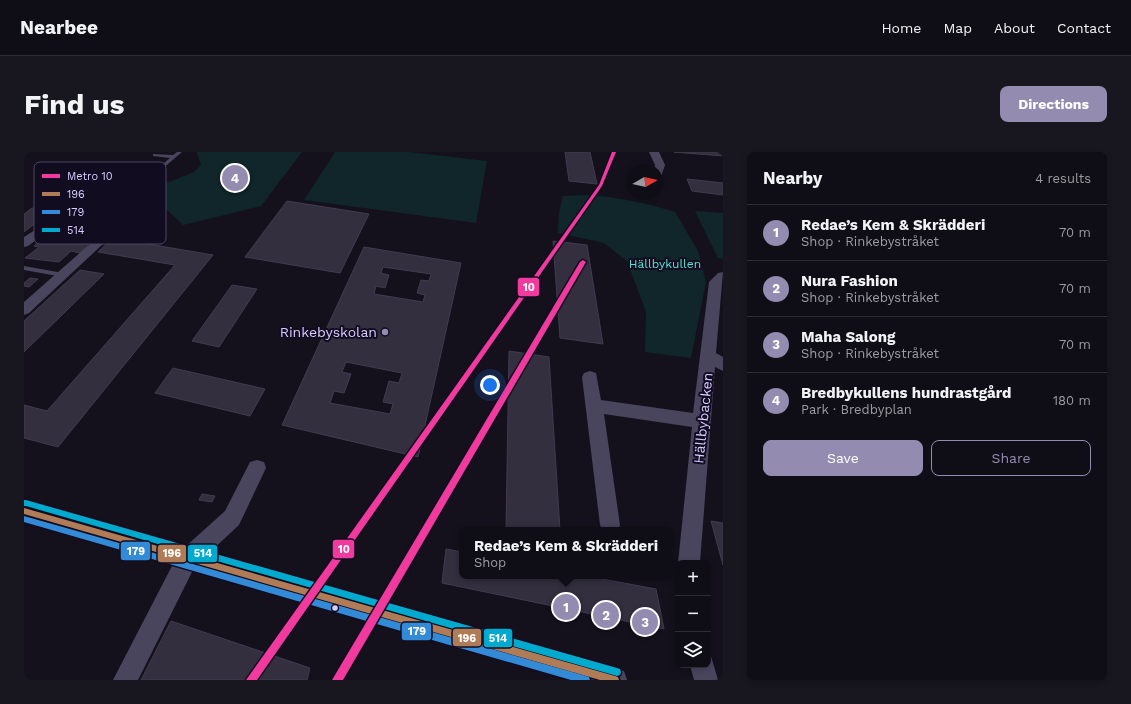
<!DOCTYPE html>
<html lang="en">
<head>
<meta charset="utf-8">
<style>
	body { margin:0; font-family:"Work Sans",sans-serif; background:#18161e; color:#f1f3f6 }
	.controls { position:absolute; right:12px; bottom:12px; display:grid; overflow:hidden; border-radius:8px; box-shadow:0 2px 6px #0003 }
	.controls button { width:36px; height:36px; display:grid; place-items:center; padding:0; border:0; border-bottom:1px solid #2f2d34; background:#0f0d15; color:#f1f3f6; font:20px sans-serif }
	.compass { position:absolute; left:603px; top:12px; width:36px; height:36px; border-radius:50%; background:#0f0d15; box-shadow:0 2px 6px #0003; rotate:81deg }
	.you { position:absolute; left:466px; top:233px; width:14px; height:14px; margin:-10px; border:3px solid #fff; border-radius:50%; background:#1a73e8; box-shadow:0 0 0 6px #1a73e833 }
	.badge { display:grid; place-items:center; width:26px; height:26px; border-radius:50%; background:#938bb0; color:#fff; font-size:13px; font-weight:700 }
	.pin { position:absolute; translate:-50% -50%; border:2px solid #fff; box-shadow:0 1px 4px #0006 }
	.popup { position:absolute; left:435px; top:375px; width:214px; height:52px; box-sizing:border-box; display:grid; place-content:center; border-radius:8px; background:#0f0d15; filter:drop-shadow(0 1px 3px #0005); font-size:13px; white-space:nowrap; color:#9b9ca0 }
	.popup b { font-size:15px; color:#f1f3f6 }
	.popup::after { content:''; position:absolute; left:50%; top:100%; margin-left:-8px; border:8px solid transparent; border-top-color:#0f0d15 }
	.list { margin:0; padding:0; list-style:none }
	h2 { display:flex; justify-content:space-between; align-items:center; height:52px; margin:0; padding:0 16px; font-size:17px }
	h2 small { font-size:13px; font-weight:400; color:#9b9ca0 }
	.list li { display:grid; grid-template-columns:26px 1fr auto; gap:12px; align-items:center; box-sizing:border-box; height:56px; padding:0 16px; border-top:1px solid #2f2d34 }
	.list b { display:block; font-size:15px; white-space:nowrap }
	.list p { margin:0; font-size:13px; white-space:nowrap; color:#9b9ca0 }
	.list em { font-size:13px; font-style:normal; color:#9b9ca0 }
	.actions { display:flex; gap:8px; padding:12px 16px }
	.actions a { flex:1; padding:9px 0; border:1px solid #938bb0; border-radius:8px; text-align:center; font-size:14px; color:#938bb0 }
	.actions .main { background:#938bb0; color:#fff }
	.icon { flex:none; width:22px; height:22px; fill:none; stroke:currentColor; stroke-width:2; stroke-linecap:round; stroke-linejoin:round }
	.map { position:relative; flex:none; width:699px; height:528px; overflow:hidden; border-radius:8px }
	header { display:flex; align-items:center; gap:24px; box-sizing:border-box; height:56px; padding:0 20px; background:#0f0d15; border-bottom:1px solid #2f2d34 }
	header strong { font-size:19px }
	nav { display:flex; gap:22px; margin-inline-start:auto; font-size:14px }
	.intro { display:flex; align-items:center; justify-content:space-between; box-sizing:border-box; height:96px; padding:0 24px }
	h1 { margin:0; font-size:28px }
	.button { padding:10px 18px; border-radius:8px; background:#938bb0; color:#fff; font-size:14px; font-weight:700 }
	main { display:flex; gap:24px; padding:0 24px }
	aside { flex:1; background:#0f0d15; border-radius:8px; box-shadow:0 2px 6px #0003 }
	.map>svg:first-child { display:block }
	.green { fill:#10262a }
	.building { fill:#332f3f; stroke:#423b51; fill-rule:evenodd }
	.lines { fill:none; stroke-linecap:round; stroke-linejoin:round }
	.lane { fill:#49455d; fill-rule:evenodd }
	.street { fill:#49455d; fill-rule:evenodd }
	.bus-1-casing { stroke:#120c21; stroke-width:3 }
	.bus-2-casing { stroke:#120c21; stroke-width:3 }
	.bus-3-casing { stroke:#120c21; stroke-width:3 }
	.bus-1 { fill:#b07c57; fill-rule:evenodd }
	.bus-2 { fill:#338bd7; fill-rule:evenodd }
	.bus-3 { fill:#00a9ce; fill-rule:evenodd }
	.metro-1-casing { stroke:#120c21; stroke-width:3 }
	.metro-1 { fill:#f13a9d; fill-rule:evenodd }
	.poi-dot { fill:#938bb0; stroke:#120c21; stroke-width:1.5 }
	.bus-dot { fill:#d8cdff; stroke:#120c21; stroke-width:1.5 }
	.labels { text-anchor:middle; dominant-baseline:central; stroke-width:4; stroke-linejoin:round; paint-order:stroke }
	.far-park-label { font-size:12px; fill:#54e4d1; stroke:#120c21 }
	.poi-label { font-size:14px; fill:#d8cdff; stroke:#120c21; text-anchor:end }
	.street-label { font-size:14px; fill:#d8cdff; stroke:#120c21 }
	.key { fill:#120c21; stroke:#4d4664; stroke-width:1 }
	.key-label { font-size:11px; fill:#d8cdff }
	.line-badge { stroke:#120c21; stroke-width:1.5 }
	.badge-label { font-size:11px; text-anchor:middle; font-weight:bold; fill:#fff }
</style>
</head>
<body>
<header>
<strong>Nearbee</strong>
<nav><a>Home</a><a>Map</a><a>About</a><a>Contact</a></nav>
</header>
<div class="intro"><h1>Find us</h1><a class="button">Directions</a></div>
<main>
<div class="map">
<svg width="699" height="528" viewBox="0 0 699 528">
	<rect width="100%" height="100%" fill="#14111c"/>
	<path class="green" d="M174,0h104l-41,54 -78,19 -19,-18 -20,4 23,-28 27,-11 7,-7 -4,-12z
		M311,0h74l78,9 -11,62 -172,-23z
		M564,43c31,2 58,8 87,17l23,39 8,31 -15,76 -46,-6 1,-40 -19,-51 -23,-18 -46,-10 1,-21 4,-16z
		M671,59l28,2v46l-5,-1z"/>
	<path class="building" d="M541,0h25l7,32 -28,-3z
		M650,0h49v4z
		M663,27l36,4v12l-31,-4z
		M263,49l82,13 -29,59 -95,-16z
		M8,56l19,3 -27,21v-18z
		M46,75l30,5 -20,21 -9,-2 -12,11 -34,-4 14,-11 -5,-1 14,-11 9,2z
		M89,86l100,17 -155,192 -34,-9v-33l23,6 128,-146 -77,-13z
		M529,89l34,4 16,99 -43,-6z
		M340,95l97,16 -43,194 -136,-32zM359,115l48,7 -2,7 -8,-1 -4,13 8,2 -2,7 -49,-8 2,-8 9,2 4,-13 -8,-2zM322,210l56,11 -3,10 -10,-2 -6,21 10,2 -3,10 -60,-11 4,-12 10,2 7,-19 -9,-2z
		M56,118l24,4 -80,78v-31z
		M6,126l8,1 -9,8 -5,-1v-3z
		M208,133l25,4 -38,58 -27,-6z
		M485,199l40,6 11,173h-54z
		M149,216l92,21 -15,27 -95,-23z
		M178,342l13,2 -3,6 -13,-2z
		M687,369l12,2v42z
		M422,397l16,3v24h124l70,13 8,40 -222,-46z
		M147,469l139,47 -3,12h-166z"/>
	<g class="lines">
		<path class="lane" d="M153,0h5l-83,71h-4v-2l75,-63 -17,-2v-2l20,1z
			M0,114l39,7 3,2 -3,2 -39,-7z"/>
		<path class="street" d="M625,0h10l6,13 -4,12 -4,1v-8h-3l1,-5z
			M33,64l56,7 4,1 2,5 -90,84 -5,2v-13l83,-73 -48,-6 -31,23 -4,1v-10z
			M699,120l-7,81 7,4v14l-8,-4 -15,196h-22l14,-136 -88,-13 16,111 -2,5h-16l-2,-5 -18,-148 2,-4 6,-2 6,2 5,27 92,13 16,-131 9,-9z
			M233,308l7,2 2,6 -27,57 -30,28 406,115 9,3 3,9h-54l-380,-110 -55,110h-25l60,-116 -149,-43v-20l161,46 40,-36 25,-49z
			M684,503l3,1 7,24h-24l-4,-15h18z"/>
		<defs>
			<path id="bus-1" d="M0,356l591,168 3,1 1,3h-19l-576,-166z"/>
			<path id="bus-2" d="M0,364l562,160 3,1 1,3h-19l-547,-158z"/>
			<path id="bus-3" d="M0,348h2l591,168 3,1 1,3 -1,3 -3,1 -591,-170h-2z"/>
		</defs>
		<use href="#bus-1" class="bus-1-casing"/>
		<use href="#bus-2" class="bus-2-casing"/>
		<use href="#bus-3" class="bus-3-casing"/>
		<use href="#bus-1" class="bus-1"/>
		<use href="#bus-2" class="bus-2"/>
		<use href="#bus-3" class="bus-3"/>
		<defs>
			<path id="metro-1" d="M588,0h4l-14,34 -345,494h-11l353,-495z
				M559,108l3,2 -243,418h-11l248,-418z"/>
		</defs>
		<use href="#metro-1" class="metro-1-casing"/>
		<use href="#metro-1" class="metro-1"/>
	</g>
	<circle class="poi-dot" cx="361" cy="180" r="4"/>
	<circle class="bus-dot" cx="311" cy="456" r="3.5"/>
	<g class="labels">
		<g class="far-park-label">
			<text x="641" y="112">Hällbykullen</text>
		</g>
		<g class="poi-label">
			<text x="353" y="180">Rinkebyskolan</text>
		</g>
		<g class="street-label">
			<text transform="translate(679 266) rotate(-84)">Hällbybacken</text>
		</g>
	</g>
	<rect x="10" y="10" width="132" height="82" rx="6" class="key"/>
	<rect x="18" y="22" width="18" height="4" fill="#f13a9d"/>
	<rect x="18" y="40" width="18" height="4" fill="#b07c57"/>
	<rect x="18" y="58" width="18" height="4" fill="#338bd7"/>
	<rect x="18" y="76" width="18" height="4" fill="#00a9ce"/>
	<g class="key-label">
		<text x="43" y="28">Metro 10</text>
		<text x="43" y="46">196</text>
		<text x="43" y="64">179</text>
		<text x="43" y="82">514</text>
	</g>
	<g class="line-badge">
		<rect x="493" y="125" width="23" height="20" rx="4" fill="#f13a9d"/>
		<rect x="308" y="387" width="23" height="20" rx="4" fill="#f13a9d"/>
		<rect x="96" y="389" width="31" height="20" rx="4" fill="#338bd7"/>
		<rect x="133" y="392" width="30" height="19" rx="4" fill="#b07c57"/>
		<rect x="163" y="392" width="31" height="19" rx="4" fill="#00a9ce"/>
		<rect x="377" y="470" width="31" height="19" rx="4" fill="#338bd7"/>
		<rect x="428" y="476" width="30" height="19" rx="4" fill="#b07c57"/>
		<rect x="459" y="476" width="30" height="20" rx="4" fill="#00a9ce"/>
	</g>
	<g class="badge-label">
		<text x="505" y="139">10</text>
		<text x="320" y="401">10</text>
		<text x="112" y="403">179</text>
		<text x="148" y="405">196</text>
		<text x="179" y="405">514</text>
		<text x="393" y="483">179</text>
		<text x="443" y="490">196</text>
		<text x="474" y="490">514</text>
	</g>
</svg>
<div class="controls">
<button>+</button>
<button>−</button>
<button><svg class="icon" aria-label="layers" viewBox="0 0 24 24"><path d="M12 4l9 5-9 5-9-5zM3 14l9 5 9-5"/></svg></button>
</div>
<svg class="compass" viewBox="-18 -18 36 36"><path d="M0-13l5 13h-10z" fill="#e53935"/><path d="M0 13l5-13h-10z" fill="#9b9ca0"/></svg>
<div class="you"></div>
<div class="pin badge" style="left:542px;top:455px">1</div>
<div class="popup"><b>Redae’s Kem &amp; Skrädderi</b>Shop</div>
<div class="pin badge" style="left:582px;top:463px">2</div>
<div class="pin badge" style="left:621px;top:470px">3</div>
<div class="pin badge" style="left:211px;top:26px">4</div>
</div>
<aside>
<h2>Nearby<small>4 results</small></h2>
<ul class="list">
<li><span class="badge">1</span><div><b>Redae’s Kem &amp; Skrädderi</b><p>Shop · Rinkebystråket</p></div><em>70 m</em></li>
<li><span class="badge">2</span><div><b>Nura Fashion</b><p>Shop · Rinkebystråket</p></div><em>70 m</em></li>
<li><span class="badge">3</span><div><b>Maha Salong</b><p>Shop · Rinkebystråket</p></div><em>70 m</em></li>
<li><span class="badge">4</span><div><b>Bredbykullens hundrastgård</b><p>Park · Bredbyplan</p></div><em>180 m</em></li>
</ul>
<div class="actions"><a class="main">Save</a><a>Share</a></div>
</aside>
</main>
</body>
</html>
